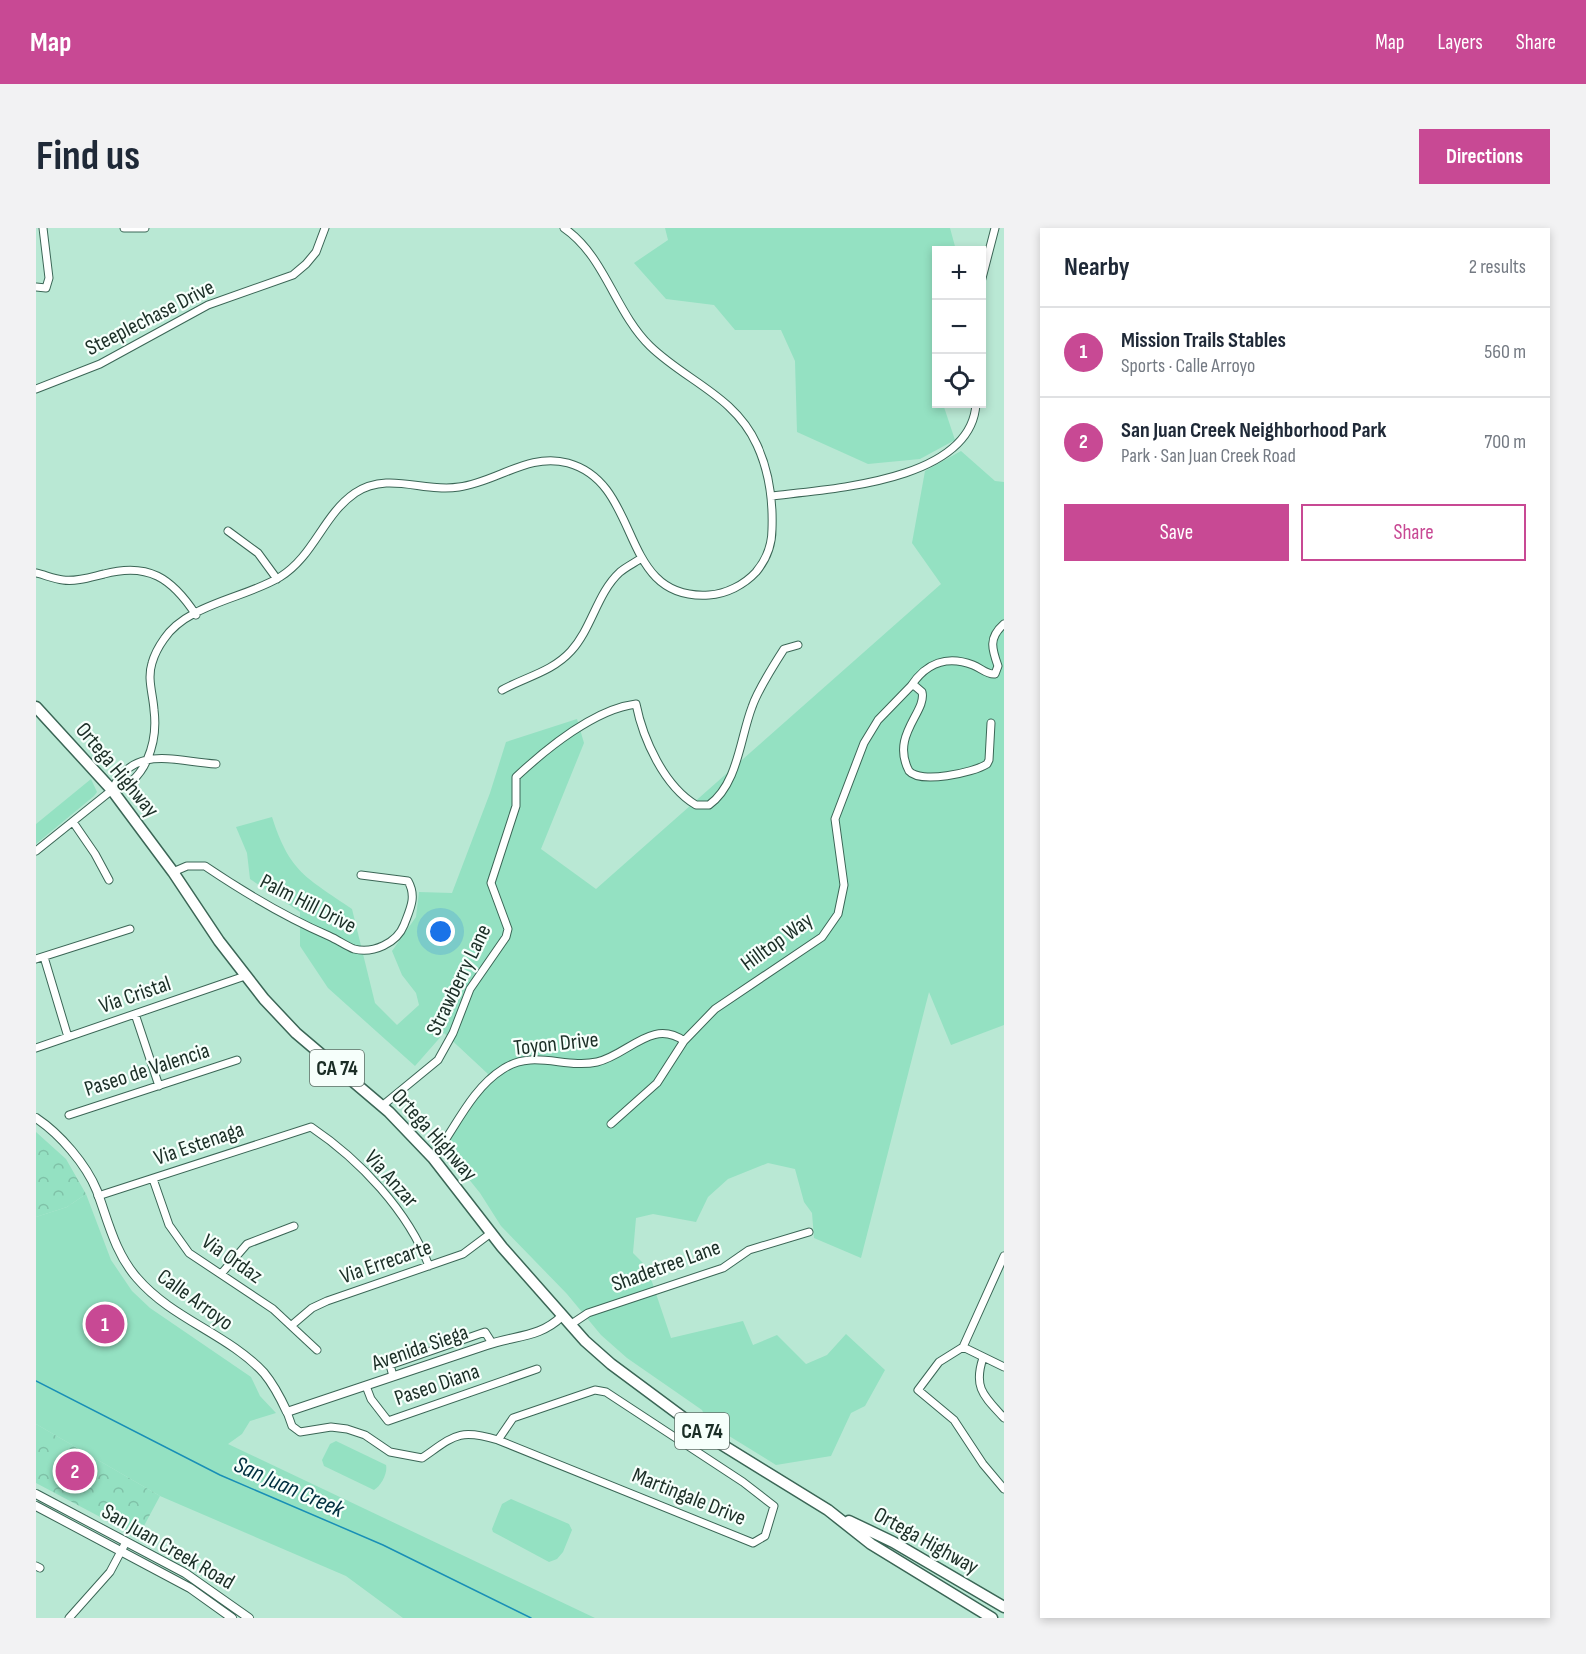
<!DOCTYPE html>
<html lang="en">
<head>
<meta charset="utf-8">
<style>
	body { margin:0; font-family:"Sofia Sans Condensed",sans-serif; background:#f2f2f3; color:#1f2937 }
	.controls { position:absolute; right:18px; top:18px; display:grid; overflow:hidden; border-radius:0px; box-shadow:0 3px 9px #0003 }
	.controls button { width:54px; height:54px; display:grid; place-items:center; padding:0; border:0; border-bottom:2px solid #e0e1e3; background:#fff; color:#1f2937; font:30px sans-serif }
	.you { position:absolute; left:405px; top:704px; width:21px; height:21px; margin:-15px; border:4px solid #fff; border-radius:50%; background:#1a73e8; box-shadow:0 0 0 9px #1a73e833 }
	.badge { display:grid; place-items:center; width:39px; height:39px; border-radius:50%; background:#c84994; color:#fff; font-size:20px; font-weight:700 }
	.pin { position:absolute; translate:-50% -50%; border:3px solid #fff; box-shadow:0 2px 6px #0006 }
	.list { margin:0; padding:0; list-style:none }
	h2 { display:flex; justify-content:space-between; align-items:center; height:78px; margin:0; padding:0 24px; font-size:26px }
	h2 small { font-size:20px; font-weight:400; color:#747a83 }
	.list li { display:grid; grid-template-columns:39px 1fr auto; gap:18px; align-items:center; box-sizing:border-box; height:90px; padding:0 24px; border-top:2px solid #e0e1e3 }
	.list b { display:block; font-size:22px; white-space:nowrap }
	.list p { margin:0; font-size:20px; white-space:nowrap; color:#747a83 }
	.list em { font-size:20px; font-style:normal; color:#747a83 }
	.actions { display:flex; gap:12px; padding:18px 24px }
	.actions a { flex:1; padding:14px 0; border:2px solid #c84994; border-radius:0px; text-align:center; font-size:21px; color:#c84994 }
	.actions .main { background:#c84994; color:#fff }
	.icon { flex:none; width:33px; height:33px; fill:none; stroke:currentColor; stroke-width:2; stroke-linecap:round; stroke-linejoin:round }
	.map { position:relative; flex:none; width:968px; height:1390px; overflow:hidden; border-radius:0px }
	header { display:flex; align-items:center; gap:36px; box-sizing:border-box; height:84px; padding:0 30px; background:#c84994; color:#fff }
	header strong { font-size:28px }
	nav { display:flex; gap:33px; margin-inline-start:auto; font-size:21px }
	.intro { display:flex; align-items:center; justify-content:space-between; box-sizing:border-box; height:144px; padding:0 36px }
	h1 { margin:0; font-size:42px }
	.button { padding:15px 27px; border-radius:0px; background:#c84994; color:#fff; font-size:21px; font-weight:700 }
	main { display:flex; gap:36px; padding:0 36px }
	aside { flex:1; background:#fff; border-radius:0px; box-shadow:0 3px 9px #0003 }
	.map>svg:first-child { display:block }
	.green { fill:#94e1c2 }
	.forest { fill:url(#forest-crowns) }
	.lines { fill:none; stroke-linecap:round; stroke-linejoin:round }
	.stream { stroke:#198fb6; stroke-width:1.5 }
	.minor-casing { stroke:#3b6656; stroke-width:9 }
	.tertiary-casing { stroke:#3b6656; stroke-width:10 }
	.primary-casing { stroke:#3b6656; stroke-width:13 }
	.minor { stroke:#fff; stroke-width:7 }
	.tertiary { stroke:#fff; stroke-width:8 }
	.primary { stroke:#fff; stroke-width:10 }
	.labels { text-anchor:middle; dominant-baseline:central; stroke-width:4.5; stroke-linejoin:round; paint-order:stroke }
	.shield { fill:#f6fffb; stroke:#5d6d66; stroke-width:1.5 }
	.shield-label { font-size:21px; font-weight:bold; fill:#1b2e26 }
	.street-label { font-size:22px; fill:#1b2e26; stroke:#f6fffb }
	.water-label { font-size:24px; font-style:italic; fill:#002f40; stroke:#f6fffb }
</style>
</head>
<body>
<header>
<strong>Map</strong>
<nav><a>Map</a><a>Layers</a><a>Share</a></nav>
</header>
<div class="intro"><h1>Find us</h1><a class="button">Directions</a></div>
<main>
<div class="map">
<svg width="968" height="1390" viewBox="0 0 968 1390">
	<defs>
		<pattern id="forest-crowns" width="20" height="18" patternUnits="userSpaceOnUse" patternTransform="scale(1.5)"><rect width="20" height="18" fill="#94e1c2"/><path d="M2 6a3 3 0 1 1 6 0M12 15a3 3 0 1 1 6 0" fill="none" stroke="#7fc1a7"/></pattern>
	</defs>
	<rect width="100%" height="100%" fill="#b9e8d4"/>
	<path class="green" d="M629,0h285l6,22h-20v154h7l12,36 -35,19 -52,5 -71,-32 -2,-71 -14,-31h-46l-21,-25 -48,-6 -32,-36 34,-23z
		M925,223l34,30 9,1v543l-53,20 -22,-53 -68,266 -47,-20 -2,-25 -8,-11 -9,-33 -27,-6 -40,16 -20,18 -12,25 -43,-8 -17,4 -3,35 14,14 24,71 72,-17 10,24 24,-10 29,29 21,-9 19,-21 39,36 -20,36 -14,7 -20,43 -55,9 -68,-42 -6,-13 -75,-52 -26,-23 -34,-41 -66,-68 -21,-33 -37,-46 45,-73 -44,-41 -29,33 -87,-78 -28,-42v-34l-50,-33 -3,-26 -11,-26 36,-10c18,56 34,60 80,92l23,94 22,22 22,-20 -3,-12 -14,-18 -10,-24 24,-34 3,-25 33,1 38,-100 16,-51 71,-23 7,24 -43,106 55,40 345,-305 -29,-41 13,-72z
		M55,551l6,13 -3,4 -58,48v-20z
		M50,966l25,66 21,31 18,17 101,69 9,19 16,17 -26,8 -8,13 -14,10 367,174h-192l-57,-42 -186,-80 -124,-72v-207l31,-10z
		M300,1213l50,24c2,8 -5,21 -12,25l-50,-24 -2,-6 8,-16z
		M475,1271l58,25 3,6 -9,22 -6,7 -8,3 -56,-30 -1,-3 10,-25z"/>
	<path class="forest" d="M0,904l30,27 20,35 -19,13 -31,10z
		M0,1196l124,72 -22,41 -102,-54z"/>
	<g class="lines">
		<path class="stream" d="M0,1153l184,94 163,70 148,73"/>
		<defs>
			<path id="minor" d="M88,0h21
				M945,54l14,-54
				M0,59l10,1 3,-10 -6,-50
				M0,161l64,-25 108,-59 85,-30 13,-11 10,-12 9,-24
				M735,268c58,-7 200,-14 205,-92
				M192,303l30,22 19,26
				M0,345c9,2 18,6 27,7 13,2 28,-3 41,-6 44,-12 68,4 92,41
				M875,458c15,-23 36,-31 62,-21 8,3 14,10 22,9l3,-8c-6,-17 -10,-28 6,-42
				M466,462c23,-13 50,-18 69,-39 21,-23 26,-58 49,-79 6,-5 14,-9 20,-13
				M76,562c34,-6 46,-49 42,-80 -1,-16 -7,-31 -2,-47 2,-7 7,-17 12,-24 23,-35 82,-41 116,-62 34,-21 43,-62 75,-84 34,-22 68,0 104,-6 38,-5 70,-35 109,-24 76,21 49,138 141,132 17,-1 35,-10 47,-23 10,-12 16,-27 16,-43 1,-28 -3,-58 -15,-84 -22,-49 -71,-64 -107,-99 -35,-34 -45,-90 -86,-118
				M37,594l22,32 14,26
				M0,623l76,-61c22,-47 64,-28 104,-26
				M137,644l14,-6h18c40,27 80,51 124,70 9,4 17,10 25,13 19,5 43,-6 50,-24 6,-16 13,-28 4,-44l-47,-6
				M8,729l24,80
				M0,731l94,-30
				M99,786l24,72
				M0,820l209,-72
				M346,878l56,-46 15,-27 17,-44 36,-52 2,-8 -17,-46 25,-77v-29c30,-28 79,-68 120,-73 7,35 28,82 60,101h13c29,-21 31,-67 43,-98 5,-15 23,-44 32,-58l14,-4
				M33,887l168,-55
				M575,896l46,-41 27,-42 31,-32 107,-72 16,-23 6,-29 -9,-66 29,-76 14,-23 33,-34h4l7,6c5,20 -32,43 -13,79 11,13 64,2 78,-7l2,-4 2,-37
				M397,930c22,-29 38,-69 70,-89 30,-20 62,0 94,-7 31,-7 55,-44 87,-21
				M117,951l16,46 20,28 84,56 44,41
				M62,968l213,-69c49,33 97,84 118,139
				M185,1046l26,-30 47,-18
				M256,1097l20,-17 15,-7 136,-47 28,-21
				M534,1097l18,-12 135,-45 26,-18 60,-18
				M927,1119l-24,15 -21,28 36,30 29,44 21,25
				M927,1119l41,-91
				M927,1119l41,20
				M947,1130c-10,30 1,38 21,60
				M357,1148l-3,-11 95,-33 7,11
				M330,1158l5,13 17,22 149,-52
				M251,1184l5,14 8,6 31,-5 16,2 18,6 25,17 32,6c32,-22 36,-30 76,-18l15,-22 82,-28 11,2 137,90 31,24 -9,30 -12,7 -255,-103
				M0,1338l4,2
				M33,1390l41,-46 16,-30"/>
			<path id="tertiary" d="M0,890c24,16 50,46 61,73 11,30 18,62 40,87 35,41 91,56 127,95 10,12 17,26 23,39 67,-22 133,-45 200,-67 28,-10 53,-7 75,-29
				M0,1266l149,79 64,45
				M0,1278l154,82 42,30"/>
			<path id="primary" d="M0,479l76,83 61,82 46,69 45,58 32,34 93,79 44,46 69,89 83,94 26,23 97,72 120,74 43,34 121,74
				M813,1293l44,21 111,65"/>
		</defs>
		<use href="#minor" class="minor-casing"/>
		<use href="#tertiary" class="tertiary-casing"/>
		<use href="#primary" class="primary-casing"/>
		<use href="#minor" class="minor"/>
		<use href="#tertiary" class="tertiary"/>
		<use href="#primary" class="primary"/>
	</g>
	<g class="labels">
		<g class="shield">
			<rect x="274" y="822" width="54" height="36" rx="4.5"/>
			<rect x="639" y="1185" width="54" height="36" rx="4.5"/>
		</g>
		<g class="shield-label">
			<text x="301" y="840">CA 74</text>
			<text x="666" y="1203">CA 74</text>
		</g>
		<g class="street-label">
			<text transform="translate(114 90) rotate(-27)">Steeplechase Drive</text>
			<text transform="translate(81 542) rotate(50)">Ortega Highway</text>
			<text transform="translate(272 676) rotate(27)">Palm Hill Drive</text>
			<text transform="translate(741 714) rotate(-36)">Hilltop Way</text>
			<text transform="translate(423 752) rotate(-64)">Strawberry Lane</text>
			<text transform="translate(99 767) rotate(-19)">Via Cristal</text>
			<text transform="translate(520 816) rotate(-6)">Toyon Drive</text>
			<text transform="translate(111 842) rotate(-18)">Paseo de Valencia</text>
			<text transform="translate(398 907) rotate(48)">Ortega Highway</text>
			<text transform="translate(163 916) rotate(-19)">Via Estenaga</text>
			<text transform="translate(355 951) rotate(48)">Via Anzar</text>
			<text transform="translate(196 1031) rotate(35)">Via Ordaz</text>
			<text transform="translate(350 1034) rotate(-19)">Via Errecarte</text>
			<text transform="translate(630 1038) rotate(-20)">Shadetree Lane</text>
			<text transform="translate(159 1072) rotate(36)">Calle Arroyo</text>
			<text transform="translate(384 1120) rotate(-19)">Avenida Siega</text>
			<text transform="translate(401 1157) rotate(-19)">Paseo Diana</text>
			<text transform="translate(653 1269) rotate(22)">Martingale Drive</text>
			<text transform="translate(890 1313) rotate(29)">Ortega Highway</text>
			<text transform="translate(132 1319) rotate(30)">San Juan Creek Road</text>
		</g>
		<g class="water-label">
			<text transform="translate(253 1259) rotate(24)">San Juan Creek</text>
		</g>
	</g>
</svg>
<div class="controls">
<button>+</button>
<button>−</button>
<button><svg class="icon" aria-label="locate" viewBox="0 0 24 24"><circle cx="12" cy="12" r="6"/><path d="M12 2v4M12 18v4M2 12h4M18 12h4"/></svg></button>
</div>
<div class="you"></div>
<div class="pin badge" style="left:69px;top:1096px">1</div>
<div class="pin badge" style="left:39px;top:1243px">2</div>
</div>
<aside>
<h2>Nearby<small>2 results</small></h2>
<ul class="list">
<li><span class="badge">1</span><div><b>Mission Trails Stables</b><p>Sports · Calle Arroyo</p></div><em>560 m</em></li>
<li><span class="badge">2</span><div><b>San Juan Creek Neighborhood Park</b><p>Park · San Juan Creek Road</p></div><em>700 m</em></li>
</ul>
<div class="actions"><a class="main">Save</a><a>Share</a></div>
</aside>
</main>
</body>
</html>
